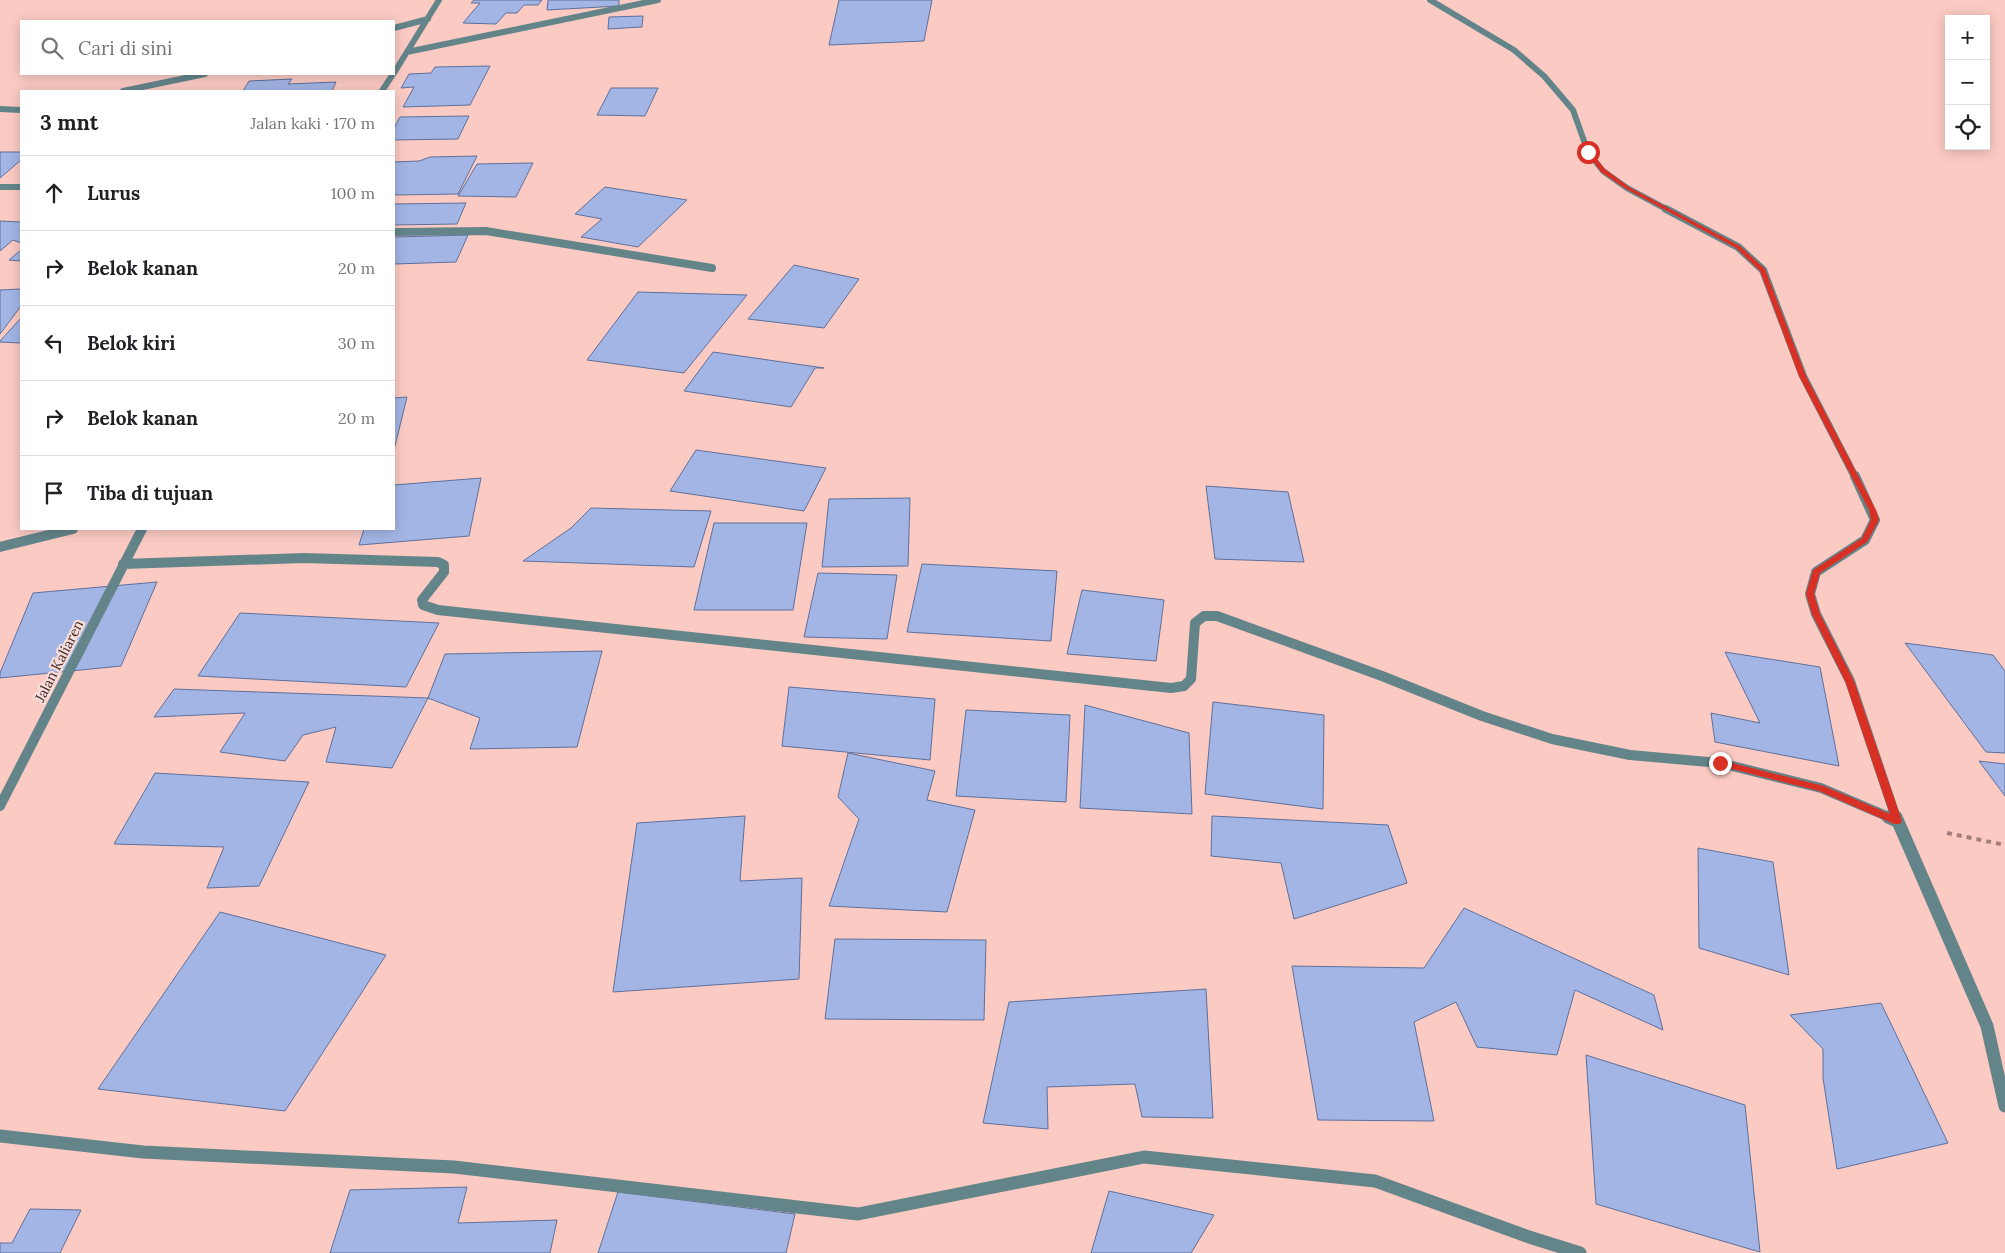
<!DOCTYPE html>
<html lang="id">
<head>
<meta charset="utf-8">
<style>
	body { margin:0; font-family:Lora,serif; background:#f2f2f2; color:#202124 }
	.controls { position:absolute; right:15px; top:15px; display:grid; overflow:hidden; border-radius:0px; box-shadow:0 2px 12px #0003 }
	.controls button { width:45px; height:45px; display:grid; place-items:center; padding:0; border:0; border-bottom:1px solid #e0e0e0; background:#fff; color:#202124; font:25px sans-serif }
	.stop { position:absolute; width:15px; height:15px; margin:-11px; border:4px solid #d93025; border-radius:50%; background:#fff }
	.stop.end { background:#d93025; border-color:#fff; box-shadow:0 1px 5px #0008 }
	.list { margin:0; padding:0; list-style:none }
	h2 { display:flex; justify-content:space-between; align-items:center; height:65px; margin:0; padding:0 20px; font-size:21px }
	h2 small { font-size:16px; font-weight:400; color:#757577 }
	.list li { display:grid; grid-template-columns:32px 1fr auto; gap:15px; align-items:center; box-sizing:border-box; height:75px; padding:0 20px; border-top:1px solid #e0e0e0 }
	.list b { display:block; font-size:19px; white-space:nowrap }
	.list em { font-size:16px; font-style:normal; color:#757577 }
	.icon { flex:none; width:28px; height:28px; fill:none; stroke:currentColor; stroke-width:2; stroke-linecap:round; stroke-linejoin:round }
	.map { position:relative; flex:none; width:2005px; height:1253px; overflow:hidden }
	.search { position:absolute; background:#fff; box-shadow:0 2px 12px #0003; left:20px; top:20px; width:375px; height:55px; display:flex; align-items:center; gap:12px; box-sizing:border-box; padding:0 18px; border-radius:0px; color:#757577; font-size:19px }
	.panel { position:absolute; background:#fff; box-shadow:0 2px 12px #0003; left:20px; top:90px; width:375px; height:440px; border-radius:0px }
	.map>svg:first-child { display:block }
	.building { fill:#a2b5e4; stroke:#5f709b }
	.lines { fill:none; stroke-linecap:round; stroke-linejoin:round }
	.path { stroke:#a47f7a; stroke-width:4; stroke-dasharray:5 5; stroke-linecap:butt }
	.street-far3 { stroke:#63858a; stroke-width:6 }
	.street-far2 { stroke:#63858a; stroke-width:8 }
	.street-far1 { stroke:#63858a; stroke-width:10 }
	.street { stroke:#63858a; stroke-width:13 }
	.route { fill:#d93025 }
	.labels { text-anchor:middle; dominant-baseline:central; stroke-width:4.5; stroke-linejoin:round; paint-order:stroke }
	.street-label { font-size:14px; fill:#422b28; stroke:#f7deda }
</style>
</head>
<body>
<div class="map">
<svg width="2005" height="1253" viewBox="0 0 2005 1253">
	<rect width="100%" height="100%" fill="#fbcac3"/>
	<path class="building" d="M474,0h68l-4,5h-14l-7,8h-11l-10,11 -33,-1 17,-20h-9z
		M548,0h71v6l-72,4z
		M839,0h93l-8,41 -95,4z
		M643,16l-1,11 -34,2 1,-12z
		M490,66l-20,39 -67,2 11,-20 -13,1 8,-14 22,-1 4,-6z
		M292,79l-4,5 48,-2 -4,9h-89l6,-10z
		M611,88h47l-13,28 -48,-1z
		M469,116l-11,23 -64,1v-12l6,-11z
		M0,152h21v8l-21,18z
		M477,156l-19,38 -64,1v-33l25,-1 11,-4z
		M533,163l-17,34 -58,-1 19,-32z
		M605,187l82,13 -49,47 -57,-10 21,-18 -27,-5z
		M466,203l-9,21 -63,1v-21z
		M0,221l21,1v21l-8,-3 -13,11z
		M468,235l-12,27 -62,2v-27z
		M21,250v11l-12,-1z
		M794,265l65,14 -35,49 -76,-9z
		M21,289v17l-21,28v-44z
		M638,292l109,3 -63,78 -97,-13z
		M21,318v25l-21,-1v-1z
		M713,352l111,16h-9l-24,39 -107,-16z
		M407,397l-13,53v-52z
		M696,450l130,18 -22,43 -134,-20z
		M481,478l-12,58 -110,9 5,-16h30v-44z
		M1206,486l82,6 16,70 -89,-3z
		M910,498l-2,68 -86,1 7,-68z
		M591,508l120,3 -17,56 -171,-6 48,-33z
		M714,523h93l-14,87h-99z
		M922,564l135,7 -6,70 -144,-9z
		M818,573l79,2 -10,64 -83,-2z
		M157,582l-36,84 -121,12v-5l33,-80z
		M1082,590l82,10 -8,61 -89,-7z
		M240,613l199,10 -33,64 -208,-11z
		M1905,643l88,12 12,16v82l-19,-1z
		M602,651l-25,96 -107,2 10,-31 -52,-20 17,-44z
		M1725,652l95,15 19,99 -124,-24 -4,-29 49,10z
		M789,687l146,12 -5,61 -148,-14z
		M174,689l254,9 -36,70 -66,-6 10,-35 -33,8 -18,26 -65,-9 25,-39 -91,4z
		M1213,702l111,13 -1,94 -118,-15z
		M1085,705l104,28 3,81 -112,-6z
		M966,710l104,5 -4,87 -110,-6z
		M848,753l87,18 -8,29 48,10 -28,102 -118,-6 30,-87 -21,-22z
		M1979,761l26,3v32z
		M155,773l154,9 -50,104 -52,2 17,-41 -110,-3z
		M745,816l-5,65 62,-3 -3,101 -186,13 24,-169z
		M1212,816l176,9 19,58 -113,36 -13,-56 -70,-7z
		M1698,848l75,14 16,113 -90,-27z
		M1464,908l190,87 9,35 -88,-40 -18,65 -80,-8 -21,-45 -42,20 20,99 -116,-1 -26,-154 132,2z
		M220,912l166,43 -101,156 -187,-22z
		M835,939l151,1 -2,80 -159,-1z
		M1206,989l7,129 -71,-1 -7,-33 -88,3 1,42 -65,-6 26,-121z
		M1881,1003l67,140 -111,26 -14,-91v-29l-33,-34z
		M1586,1055l159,50 15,147 -164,-48z
		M467,1187l-9,36 99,-3 -7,33h-220l20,-63z
		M1109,1191l105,24 -23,38h-100z
		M618,1192l177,22 -9,39h-188z
		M30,1209l51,1 -21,43h-60v-10h12z"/>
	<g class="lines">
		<path class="path" d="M1947,833l58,12"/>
		<path class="street-far3" d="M1430,0l84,50 30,26 29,34 15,42 15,19 24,17 41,22
			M394,28l34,-9
			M407,52l251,-52
			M394,73l45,-73
			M123,91l82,-17
			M382,91l11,-17
			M0,109l21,1
			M0,187h21"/>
		<path class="street-far2" d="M1666,209l72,38 25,23 40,106 52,101
			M394,232l92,-1 226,37"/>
		<path class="street-far1" d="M1855,476l20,44 -10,20 -49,32 -6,22 6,20 34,67 46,137
			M0,547l73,-18
			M123,564l181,-6 134,4 6,3v7l-22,28 1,5 15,5 733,78 13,-2 7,-7 4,-56 9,-7h13l165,60 100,40 70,23 78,16 90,8 101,25 70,30
			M0,806l142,-277"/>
		<path class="street" d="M1888,817l9,4
			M1896,817l91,209 18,80
			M0,1136l143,16 311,15 404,47 286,-57 231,24 154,56 51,16"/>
	</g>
	<path class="route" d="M1586,151h4l15,18 24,18 111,59 25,23 41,107 70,134 3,10 -12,22 -47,31 -6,21 6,20 34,67 48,140 -2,3h-6l-75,-33 -99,-25 -4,-3 4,-3 104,26 66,28 -45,-133 -33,-67 -6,-20 7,-24 49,-32 9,-18 -2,-10 -70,-134 -39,-105 -24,-23 -110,-59 -25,-17z"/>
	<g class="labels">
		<g class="street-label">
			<text transform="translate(59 661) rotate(-63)">Jalan Kaliaren</text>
		</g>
	</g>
</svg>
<div class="controls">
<button>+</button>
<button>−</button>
<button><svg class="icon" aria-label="locate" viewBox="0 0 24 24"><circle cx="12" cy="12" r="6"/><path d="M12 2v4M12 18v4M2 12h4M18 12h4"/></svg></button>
</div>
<div class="stop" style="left:1588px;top:152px"></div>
<div class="stop end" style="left:1720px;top:763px"></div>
<div class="search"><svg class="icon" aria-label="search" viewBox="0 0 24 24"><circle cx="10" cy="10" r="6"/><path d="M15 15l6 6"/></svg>Cari di sini</div>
<section class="panel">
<h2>3 mnt<small>Jalan kaki · 170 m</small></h2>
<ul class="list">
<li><svg class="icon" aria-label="ahead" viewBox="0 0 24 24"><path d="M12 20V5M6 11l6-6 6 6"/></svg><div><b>Lurus</b></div><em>100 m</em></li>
<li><svg class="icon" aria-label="right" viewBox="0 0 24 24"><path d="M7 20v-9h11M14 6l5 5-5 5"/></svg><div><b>Belok kanan</b></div><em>20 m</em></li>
<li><svg class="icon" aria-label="left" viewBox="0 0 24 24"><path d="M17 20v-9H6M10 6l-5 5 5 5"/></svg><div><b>Belok kiri</b></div><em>30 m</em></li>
<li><svg class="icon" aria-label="right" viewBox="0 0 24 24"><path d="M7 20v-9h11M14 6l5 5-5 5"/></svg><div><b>Belok kanan</b></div><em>20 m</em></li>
<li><svg class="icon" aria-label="arrive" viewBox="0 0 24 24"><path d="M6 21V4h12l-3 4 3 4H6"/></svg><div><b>Tiba di tujuan</b></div></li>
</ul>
</section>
</div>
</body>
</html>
